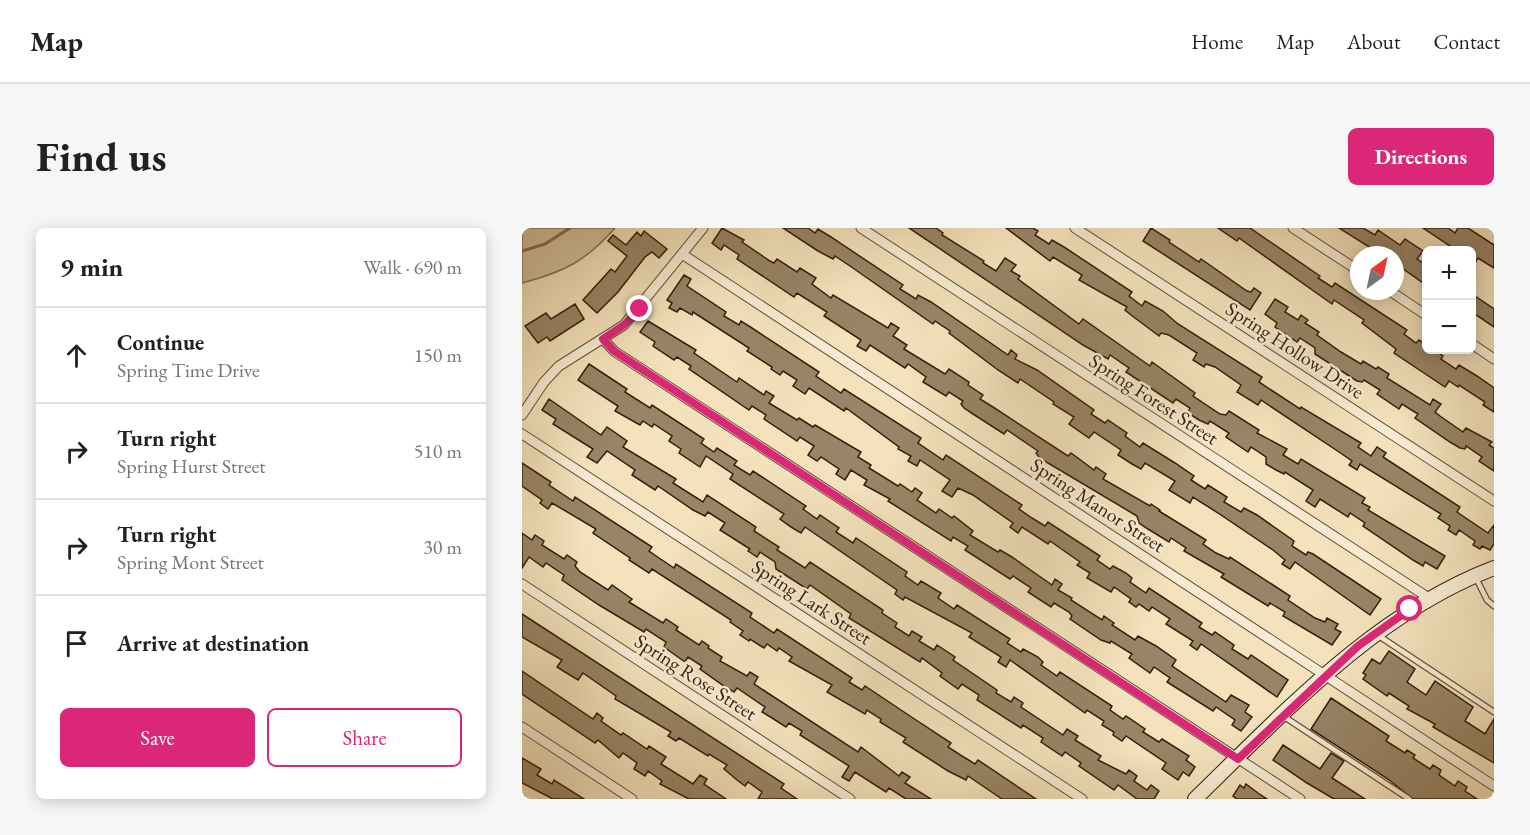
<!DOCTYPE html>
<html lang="en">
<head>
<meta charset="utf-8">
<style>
	body { margin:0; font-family:"EB Garamond",serif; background:#f6f6f6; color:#202124 }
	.controls { position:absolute; right:18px; top:18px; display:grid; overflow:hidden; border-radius:9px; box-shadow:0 3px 15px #0003 }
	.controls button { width:54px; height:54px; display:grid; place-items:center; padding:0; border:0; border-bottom:2px solid #e0e0e0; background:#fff; color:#202124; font:30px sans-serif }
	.compass { position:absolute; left:828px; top:18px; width:54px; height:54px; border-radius:50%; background:#fff; box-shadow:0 3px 15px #0003; rotate:33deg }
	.stop { position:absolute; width:18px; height:18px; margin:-14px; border:4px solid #db2777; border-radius:50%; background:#fff }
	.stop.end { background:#db2777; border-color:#fff; box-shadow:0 2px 6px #0008 }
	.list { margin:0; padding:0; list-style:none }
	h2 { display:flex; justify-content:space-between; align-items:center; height:78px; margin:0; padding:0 24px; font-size:26px }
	h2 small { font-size:20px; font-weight:400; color:#757577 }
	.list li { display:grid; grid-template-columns:39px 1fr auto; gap:18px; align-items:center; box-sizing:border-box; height:96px; padding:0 24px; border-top:2px solid #e0e0e0 }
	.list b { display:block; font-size:22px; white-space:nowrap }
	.list p { margin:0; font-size:20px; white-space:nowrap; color:#757577 }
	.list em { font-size:20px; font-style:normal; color:#757577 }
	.actions { display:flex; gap:12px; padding:18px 24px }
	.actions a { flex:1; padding:14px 0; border:2px solid #db2777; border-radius:9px; text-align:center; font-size:21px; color:#db2777 }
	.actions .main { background:#db2777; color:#fff }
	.icon { flex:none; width:33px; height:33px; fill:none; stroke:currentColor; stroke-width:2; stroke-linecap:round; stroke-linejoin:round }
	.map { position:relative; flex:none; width:972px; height:571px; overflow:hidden; border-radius:9px }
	header { display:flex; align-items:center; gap:36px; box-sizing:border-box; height:84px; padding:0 30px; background:#fff; border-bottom:2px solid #e0e0e0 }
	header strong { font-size:28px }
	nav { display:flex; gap:33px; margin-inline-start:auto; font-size:21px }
	.intro { display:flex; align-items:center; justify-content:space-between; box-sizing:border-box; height:144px; padding:0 36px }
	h1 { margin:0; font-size:42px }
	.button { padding:15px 27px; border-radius:9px; background:#db2777; color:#fff; font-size:21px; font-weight:700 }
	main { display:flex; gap:36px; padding:0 36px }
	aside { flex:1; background:#fff; border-radius:9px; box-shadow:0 3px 15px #0003 }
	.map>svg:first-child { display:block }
	.green { fill:#d3c19e; stroke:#847054; stroke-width:1.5 }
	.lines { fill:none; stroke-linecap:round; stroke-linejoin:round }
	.stream { stroke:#806b50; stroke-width:3 }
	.building { fill:#988466; stroke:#351e09; stroke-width:1.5 }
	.lane-casing { stroke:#644f36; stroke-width:7 }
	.street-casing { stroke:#644f36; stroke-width:11 }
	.secondary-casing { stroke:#351e09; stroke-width:16 }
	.lane { stroke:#f7ecd3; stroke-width:4.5 }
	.street { stroke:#f7ecd3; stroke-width:9 }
	.secondary { stroke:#f7ecd3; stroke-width:14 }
	.route { stroke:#db2777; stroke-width:8 }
	.labels { text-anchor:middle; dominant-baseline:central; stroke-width:5; stroke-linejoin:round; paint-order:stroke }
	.street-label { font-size:20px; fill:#351e09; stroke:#f7ecd3 }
</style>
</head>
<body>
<header>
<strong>Map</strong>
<nav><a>Home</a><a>Map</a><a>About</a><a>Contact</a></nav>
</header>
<div class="intro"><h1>Find us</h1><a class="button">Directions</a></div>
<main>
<aside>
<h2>9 min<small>Walk · 690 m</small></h2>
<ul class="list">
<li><svg class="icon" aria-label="ahead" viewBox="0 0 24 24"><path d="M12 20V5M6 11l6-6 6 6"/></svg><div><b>Continue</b><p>Spring Time Drive</p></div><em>150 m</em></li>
<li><svg class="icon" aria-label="right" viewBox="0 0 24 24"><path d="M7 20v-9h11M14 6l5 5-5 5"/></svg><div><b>Turn right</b><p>Spring Hurst Street</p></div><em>510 m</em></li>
<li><svg class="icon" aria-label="right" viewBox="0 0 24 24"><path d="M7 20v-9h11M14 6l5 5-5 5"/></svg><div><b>Turn right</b><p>Spring Mont Street</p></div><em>30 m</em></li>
<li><svg class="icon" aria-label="arrive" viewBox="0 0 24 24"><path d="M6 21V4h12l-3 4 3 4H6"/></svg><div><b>Arrive at destination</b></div></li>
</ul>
<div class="actions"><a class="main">Save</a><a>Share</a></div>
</aside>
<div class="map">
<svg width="972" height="571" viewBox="0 0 972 571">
	<rect width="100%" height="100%" fill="#f3e2bc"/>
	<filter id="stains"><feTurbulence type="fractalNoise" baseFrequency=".00333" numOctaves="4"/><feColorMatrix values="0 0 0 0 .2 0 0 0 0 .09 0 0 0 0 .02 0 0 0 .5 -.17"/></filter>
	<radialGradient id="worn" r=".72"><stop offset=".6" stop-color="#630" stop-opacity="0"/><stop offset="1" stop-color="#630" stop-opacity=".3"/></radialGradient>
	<path class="green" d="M0,0h93c-29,33 -51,44 -93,55z"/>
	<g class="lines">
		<path class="stream" d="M0,23l23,-7 25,-16"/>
	</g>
	<path class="building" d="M200,0l22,12 -2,2 28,19 4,2 3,-4 20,13 3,-4 16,10 -4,6 19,14 2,-3 55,33 3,-5 8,5 -6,8 14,9 -3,4 41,25 4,-5 20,13 -1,3 15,10 -3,4 13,8 75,49 3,-3 23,17 2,-3 10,7 -3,5 47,27 1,-2 9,6 -1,1 47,29 -3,4 13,9 13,6 1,-2 60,39 -2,4 27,18 10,4 2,-4 11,6 -3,5 6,3 -9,13 -49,-29 2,-4 -15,-9 -2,3 -47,-29 3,-3 -40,-23 2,-3 -15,-10 -2,4 -21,-13 -9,-6 -2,-7 -89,-53 -9,-6 -3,-4 2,-2 -31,-21 -3,4 -31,-20 -9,-6 -3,-4 2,-3 -14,-9 -3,4 -13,-8 -10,-6 3,-5 -18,-13 -3,4 -35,-23 -4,6 -9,-5 4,-6 -37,-24 3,-4 -30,-19 -3,4 -57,-38 2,-4 -15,-10 -3,5 -9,-7z
		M261,0h25l7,5 3,-4 13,8 72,48 -3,4 16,10 2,-4 13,7 77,53 3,-5 6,5 -2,4 22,11 57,40 -3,4 14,9 3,-3 19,13 -2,3 15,11 3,-4 32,20 19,13 -3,4 14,9 3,-4 19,12 -3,5 17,10 3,-4 13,7 37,26 -2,5 14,9 2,-3 5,2 68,45 -11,16 -75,-53 -5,7 -8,-5 3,-4 -12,-10 -52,-35 -28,-18 -3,6 -21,-13 6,-9 -30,-18 -4,6 -9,-5 -14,-9 3,-5 -27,-18 -5,6 -20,-14 5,-7 -21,-13 1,-2 -34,-23 -2,4 -20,-13 -49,-37 1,-2 -15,-10 -2,3 -83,-58 -15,-10 -2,3 -15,-8z
		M387,0h27l7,5 -1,2 42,26 -1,2 13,8 9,-13 11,7 -5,6 9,5 -2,3 61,45 4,-5 67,47 2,-4 43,31 -2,3 27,18 6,1 3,-4 30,19 -2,3 30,16 -4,6 15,9 3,-5 64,39 -3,5 8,4 -2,3 77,46 -8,13 -12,-7 -2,4 -10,-6 -50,-34 2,-3 -15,-10 -2,4 -28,-18 -5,8 -9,-6 7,-11 -28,-18 -1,2 -8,-4 -10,-6v-7l-15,-10 -3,5 -22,-15 3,-4 -19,-12 -2,3 -9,-4 -11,-7 2,-5 -14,-9 -3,4 -47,-31 3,-4 -19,-13 -2,4 -25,-14z
		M484,0h27l5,3 -3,4 14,9 3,-4 12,7 68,45 -3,4 13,10 3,-5 18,10 15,13 84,53 -3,5 41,27 1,-2 60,36 -3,4 13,9 6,-9 9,6 -3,4 77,50 -3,5 31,21 6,-8v19l-4,6 -8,-4 -2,3 -7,-4 2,-4 -16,-11 -3,5 -8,-5 2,-4 -12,-8 3,-4 -81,-50 -3,6 -8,-5 3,-4 -13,-9 -78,-52 -3,5 -21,-13 4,-7 -26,-18 -9,-3 -2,3 -11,-7 4,-7 -28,-18 -8,-2 -2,3 -28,-21 -6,-5 2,-3 -48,-27 3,-5 -29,-18 -3,4z
		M629,0l19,12 -1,2 30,20 2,-3 46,32 4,1 3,-4 7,5 -11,17 -107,-69z
		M696,0h32l70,48 -2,2 14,9 3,-4 72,47 -3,4 12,9 3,-3 7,5v5h8l9,6 -2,3 15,10 3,-4 18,11 17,12v24l-11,-7 2,-3 -26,-17 -1,2 -9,-6 -4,6 -51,-34 2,-4 -34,-26 2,-3 -30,-20 -2,4 -93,-66 -2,3z
		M817,0h24l12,7 3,-5 22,15 5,-6 18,12 -6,8 9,6v20l-31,-22v-8h-13z
		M901,0h25l7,5 3,-5h10l26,17v23l-16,-10 -6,10v-18h-16z
		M122,3l23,18 -8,9 -7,-6 -7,5 -27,35 -21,21 -14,-13 28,-31 4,3 12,-16 -19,-15 5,-6 13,10 11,-13 4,4z
		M162,47l7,4 -4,7 39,26 -2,4 15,9 2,-4 11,7 67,44 -3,4 25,17 3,-4 77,49 -3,5 25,17 3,-5 76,50 -3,4 13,9 13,8 3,-4 52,34 -3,4 13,9 3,-3 13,7 6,5 -2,4 16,11 3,-5 53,35 -3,4 13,8 3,-3 19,13 -2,4 16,10 3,-4 37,25 -11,17 -76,-53 -4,6 -7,-5 3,-4 -27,-17 4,-5 -18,-12 -3,4 -10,-7 -3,3 -7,-5 2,-3 -17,-12 -3,5 -24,-14 3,-5 -13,-8 3,-3 -30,-21 -2,3 -26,-17 -4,6 -8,-6 3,-4 -40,-28 -15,-7 -6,9 -10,-6 8,-11 -30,-20 -3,6 -9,-5 3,-5 -13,-7 1,-2 -53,-39 -2,3 -35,-23 -4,6 -12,-8 4,-6 -14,-9 -3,4 -9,-6 1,-2 -25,-16 2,-3 -56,-36 -1,3 -12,-7 -3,4 -8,-4 3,-5 -5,-3z
		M950,66l22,15v18l-22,-15z
		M753,71l13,8 -3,5 13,8 3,-5 7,5 -3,3 14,9 -2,3 24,17 20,12 2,-3 13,8 2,-2 11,7 -2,4 43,27 3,-6 8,5 -6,8 5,4 23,16 3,-4 26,14 -3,3 5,3v23l-15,-10 3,-4 -16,-11 -1,3 -5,-1 -10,-6 -35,-24 3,-4 -16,-10 -3,5 -22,-15 3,-4 -16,-10 -2,2 -5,-1 -42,-27v-6l-15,-10 -3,4 -22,-15 2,-4 -12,-9z
		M53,76l9,15 -34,22 -3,-4 -9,6 -13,-17 21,-13 5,6z
		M126,93l48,29 -2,3 43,29 2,-4 25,17 2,-4 8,5 -5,7 28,17 2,-2 14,9 2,-2 46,27 -3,5 13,8 -2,3 29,18 2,-2 12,8 3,-4 7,5 -5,7 19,13 3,-4 13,9 2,-2 19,15 -3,4 28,17 2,-2 12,7 40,28 3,-6 7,5 -4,6 14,8 -1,2 31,20 2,-4 10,7 -2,2 23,15 3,-4 18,10 20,14 -4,6 54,36 5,-7 18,10 -4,7 7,5 -11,14 -9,-6 3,-5 -19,-13 -3,4 -46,-29 3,-4 -16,-11 -4,6 -21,-15 3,-4 -21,-13 -1,2 -9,-3 -31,-21 2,-3 -3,-4 -15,-9 -3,4 -23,-15 3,-4 -18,-12 -3,3 -45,-29 3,-4 -15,-9 -2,4 -63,-40 2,-2 -26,-14 3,-5 -16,-10 -6,10 -9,-6 3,-5 -18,-12 -4,4 -9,-6 6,-9 -14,-9 -3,4 -33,-22 2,-4 -14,-9 -3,4 -60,-41 2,-3 -14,-9 -3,3 -21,-14 2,-4 -15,-10z
		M67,136l38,25 -2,3 25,16 2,-3 52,34 -3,4 13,9 3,-4 20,13 -3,4 16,10 3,-4 53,35 -3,3 14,10 3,-4 19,13 -3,4 17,11 3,-5 51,34 -2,4 13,9 3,-4 20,12 -3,5 16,11 3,-4 53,34 -3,4 14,9 2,-3 15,8 5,5 -2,3 16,11 3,-4 52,34 -2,4 13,9 3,-3 19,13 -2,3 16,10 3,-3 27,17 -3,4 9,7 -6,9 -6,-4 -5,8 -16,-11 4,-6 -40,-27 -4,5 -9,-6 1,-3 -12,-7 2,-4 -17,-11 -2,3 -75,-53 -4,7 -8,-5 3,-5 -32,-20 3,-4 -67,-36 -2,3 -8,-6 2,-4 -92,-63 -4,6 -10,-6 -11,-8 4,-5 -54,-35 3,-5 -27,-18 -6,11 -21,-14 2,-4 -12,-8 3,-5 -18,-12 -2,3 -9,-6 -3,4 -25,-14 3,-5 -40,-26z
		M27,171l52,36 6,-8 20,14 -4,6 53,32 -3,4 30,19 4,-7 49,32 -2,4 25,16 -2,3 28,18 5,-6 73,48 -1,3 15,10 -2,4 14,9 3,-5 10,6 -3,4 15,9 3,-5 18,12 -2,3 44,30 -1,3 15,9 3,-5 9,6 -2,4 42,28 4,-6 11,7 -3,4 26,16 -3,4 28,14 3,-4 8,6 -3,5 13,9 4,-5 8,6 -5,8h-17l-19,-14 -4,5 -35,-24 2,-3 -16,-11 -3,4 -21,-14 2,-4 -20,-13 -2,3 -44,-28 2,-5 -17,-11 -4,5 -18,-13 2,-3 -20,-15 -2,4 -71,-44 2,-4 -41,-29 -3,4 -31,-20 -1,-7 -15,-10 -3,5 -9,-6 2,-2 -30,-19 5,-7 -17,-11 -3,4 -12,-6 -35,-24 -3,4 -23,-15 3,-5 -28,-19 -10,12 -10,-6 6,-8 -40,-25 3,-5 -14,-9z
		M0,235l29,19 -2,3 24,16 2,-4 77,50 -3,4 10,7 15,10 2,-4 76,49 -2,4 24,16 3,-4 75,49 -3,4 13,8 3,-4 48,32 38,25 -3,4 14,9 13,8 3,-4 58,39h-34l-34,-23 -2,4 -18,-9 -45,-29 3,-4 -26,-16 1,-3 -14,-9 -2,4 -38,-22 5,-7 -43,-24 3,-4 -13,-9 -2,3 -10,-7 -3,4 -14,-9 -1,2 -9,-6 3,-4 -13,-9 1,-2 -79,-51 -3,4 -20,-13 1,-2 -37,-25 3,-4 -44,-26 -4,6 -8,-6 2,-3 -20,-14z
		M0,305l10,7 3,-5 9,6 -2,4 22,14 3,-4 10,7 -2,4 5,6 28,18 4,-5 20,14 -3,3 34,21 3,-4 12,8 -2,3 23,15 3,-4 7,5 -1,2 14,9 -2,4 27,15 3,-4 8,5 -4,7 104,68 3,-5 38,29 3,-4 8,5 -5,6 26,16h-25l-17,-11 -3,4 -31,-20 -6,9 -7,-4 7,-11 -49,-31 2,-4 -13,-8 -3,4 -14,-9 -10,-6 3,-5 -28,-19 -3,4 -10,-6 -24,-17 2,-3 -14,-9 -3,5 -21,-15 2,-5 -20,-13 -2,3 -45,-27 -37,-25 2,-5 -18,-12 -3,4 -14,-10 -7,11z
		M0,386l262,170 -3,4 16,11h-39l4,-7 -14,-10 -3,4 -8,-6 -13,-11 3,-4 -18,-11 -1,2 -29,-18 -3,3 -8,-5 3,-4 -56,-33 1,-3 -33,-23 -5,7 -13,-8 -8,-5 5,-7 -40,-23z
		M867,423l26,18 -8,13 19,13 9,-14 38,26 -8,14 20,13 9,-15v44l-61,-36 2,-3 -28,-15 2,-3 -20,-13 -2,3 -24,-17 3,-4 -3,-2 9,-14 8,5z
		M0,443l71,48 4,-6 6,5 -2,3 20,14 2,-2 24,16 2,-3 17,11 -5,7 32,20 7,-9 7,4 -3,5 22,15h-37l-29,-15 2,-3 -14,-10 -3,5 -11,-7 3,-6 -14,-10 -4,5 -21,-18 -3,3 -73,-49z
		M809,470l58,38 -3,5 19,12 2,-3 8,5 -2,3 17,11 3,-4 8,5 -2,5 16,11 3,-5 9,6 -2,4 12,8h-64l-25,-20 -77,-50z
		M761,517l37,24 11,-16 13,8 -12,17 33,21h-31l-27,-16 -34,-23z
		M0,530l19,11 -4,6 15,9 2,-4 30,19h-31l-31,-16z
		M724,556l12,9 9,6h-30l-4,-3 7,-11 4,3z"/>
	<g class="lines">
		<defs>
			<path id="lane" d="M954,350l11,22 7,6
				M857,408l115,76
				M761,488l126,83"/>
			<path id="street" d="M339,0l568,370
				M553,0l419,273
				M771,0l66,43
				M160,26l812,532
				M868,63l36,24
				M81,111l11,12 686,448
				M950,116l22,15
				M0,187l22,-33 15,-16 65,-41 79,-97
				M0,206l560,365
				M0,356l328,215
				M0,499l110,72"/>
			<path id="secondary" d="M673,571c91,-88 179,-185 299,-231"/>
		</defs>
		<use href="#lane" class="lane-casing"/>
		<use href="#street" class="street-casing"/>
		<use href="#secondary" class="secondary-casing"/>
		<use href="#lane" class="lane"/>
		<use href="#street" class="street"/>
		<use href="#secondary" class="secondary"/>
	</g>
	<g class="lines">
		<path class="route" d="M118,81l-16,16 -21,14 11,12 624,408 120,-113 52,-37"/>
	</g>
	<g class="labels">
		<g class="street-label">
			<text transform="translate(773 122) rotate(33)">Spring Hollow Drive</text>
			<text transform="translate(632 171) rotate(33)">Spring Forest Street</text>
			<text transform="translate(576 277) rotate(33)">Spring Manor Street</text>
			<text transform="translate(290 374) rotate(33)">Spring Lark Street</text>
			<text transform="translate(174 449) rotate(33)">Spring Rose Street</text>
		</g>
	</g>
	<rect width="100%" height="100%" filter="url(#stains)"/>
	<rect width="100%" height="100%" fill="url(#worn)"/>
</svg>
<div class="controls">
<button>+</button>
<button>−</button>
</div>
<svg class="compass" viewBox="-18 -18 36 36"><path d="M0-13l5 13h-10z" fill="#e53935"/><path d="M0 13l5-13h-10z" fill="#757577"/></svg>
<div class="stop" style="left:888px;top:381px"></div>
<div class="stop end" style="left:118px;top:81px"></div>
</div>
</main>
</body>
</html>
